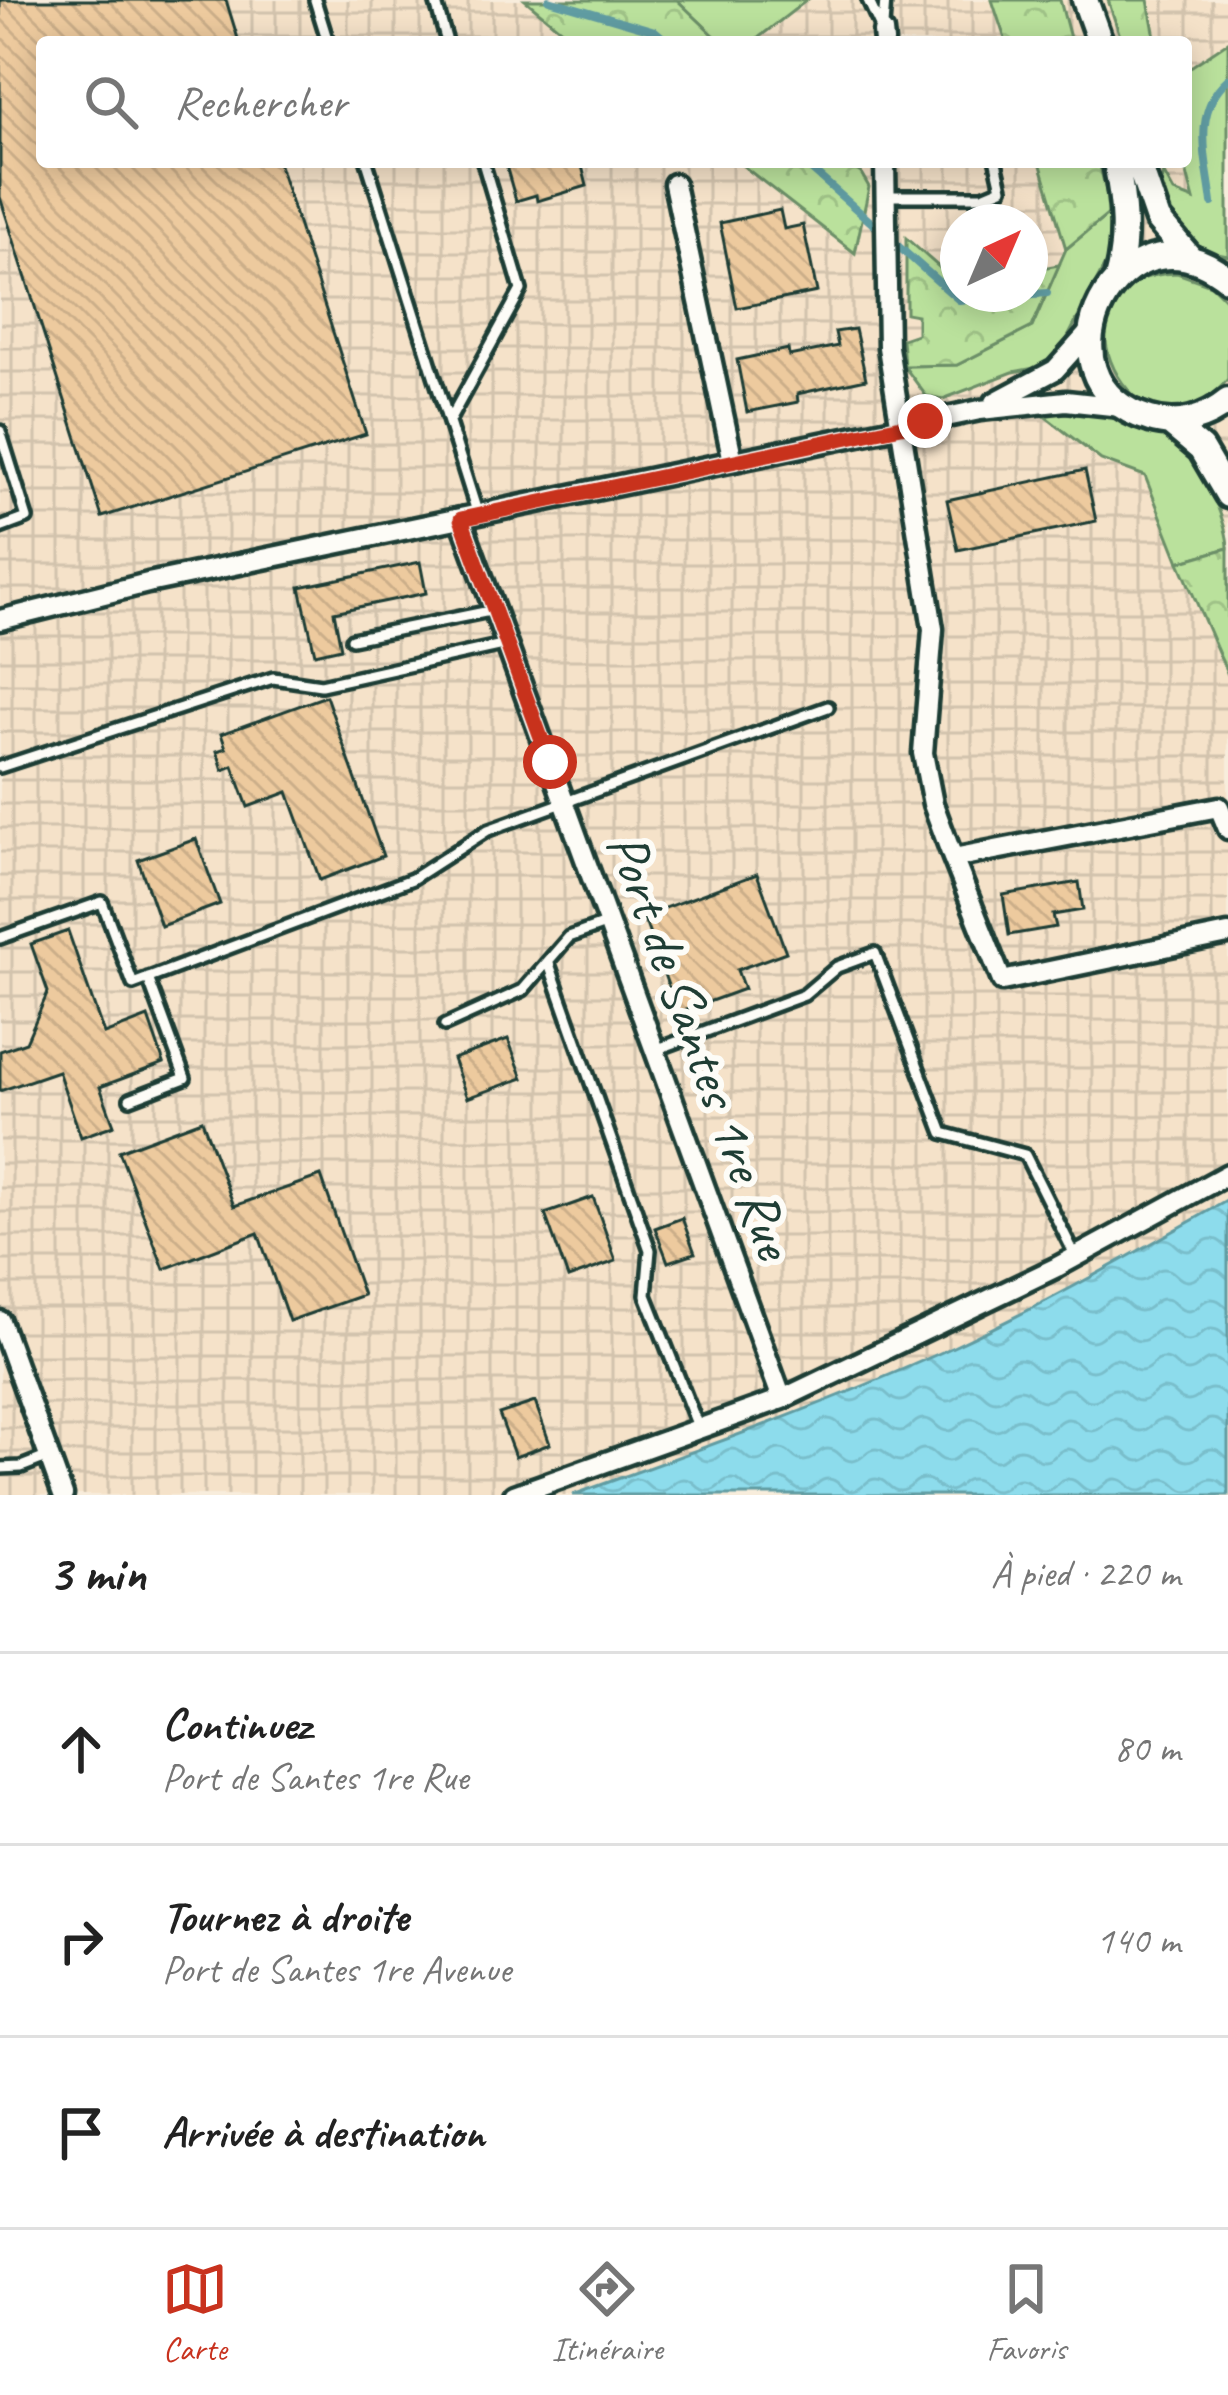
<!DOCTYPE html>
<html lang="fr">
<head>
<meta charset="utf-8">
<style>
	body { margin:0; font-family:Caveat,sans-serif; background:#f6f6f6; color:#222 }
	.compass { position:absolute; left:940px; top:204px; width:108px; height:108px; border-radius:50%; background:#fff; box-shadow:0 6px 30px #0003; rotate:44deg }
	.stop { position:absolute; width:36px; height:36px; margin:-27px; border:9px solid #c8321e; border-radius:50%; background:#fff }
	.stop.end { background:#c8321e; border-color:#fff; box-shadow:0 3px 12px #0008 }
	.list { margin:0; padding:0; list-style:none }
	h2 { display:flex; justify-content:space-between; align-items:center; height:156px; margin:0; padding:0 48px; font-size:51px }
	h2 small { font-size:39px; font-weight:400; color:#767676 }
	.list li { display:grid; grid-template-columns:78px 1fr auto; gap:36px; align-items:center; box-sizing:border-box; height:192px; padding:0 48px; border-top:3px solid #e0e0e0 }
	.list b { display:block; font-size:45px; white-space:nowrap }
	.list p { margin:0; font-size:39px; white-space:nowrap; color:#767676 }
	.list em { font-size:39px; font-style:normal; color:#767676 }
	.icon { flex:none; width:66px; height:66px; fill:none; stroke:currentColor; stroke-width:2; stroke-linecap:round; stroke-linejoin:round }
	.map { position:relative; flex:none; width:1228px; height:1495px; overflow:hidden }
	.search { position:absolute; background:#fff; box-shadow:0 6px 30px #0003; left:36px; right:36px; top:36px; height:132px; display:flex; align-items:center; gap:30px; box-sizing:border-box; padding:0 42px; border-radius:12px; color:#767676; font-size:45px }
	.sheet { height:732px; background:#fff }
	nav { display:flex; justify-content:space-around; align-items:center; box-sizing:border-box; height:168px; border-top:3px solid #e0e0e0; background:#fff; font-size:33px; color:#767676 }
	nav a { display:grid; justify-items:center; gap:6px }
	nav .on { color:#c8321e }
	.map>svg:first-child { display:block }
	.industrial { fill:url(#industrial-grid); fill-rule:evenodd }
	.grass { fill:#bae19c; stroke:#6c8f68; stroke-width:3 }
	.forest { fill:url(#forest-crowns); stroke:#6c8f68; stroke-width:3 }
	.water { fill:url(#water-waves); stroke:#619ca2; stroke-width:3 }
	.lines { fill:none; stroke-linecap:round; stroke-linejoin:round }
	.stream { stroke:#619ca2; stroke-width:8 }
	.building { fill:url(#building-back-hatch); stroke:#1f3d34; stroke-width:3 }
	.lane-casing { stroke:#1f3d34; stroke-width:18 }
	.street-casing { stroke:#1f3d34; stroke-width:27 }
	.secondary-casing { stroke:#1f3d34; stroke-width:33 }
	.lane { stroke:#fdfcf7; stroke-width:9 }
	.street { stroke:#fdfcf7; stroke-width:18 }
	.secondary { stroke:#fdfcf7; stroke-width:24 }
	.route { stroke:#c8321e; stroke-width:15 }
	.labels { text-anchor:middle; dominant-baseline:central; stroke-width:12; stroke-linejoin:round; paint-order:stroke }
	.street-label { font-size:57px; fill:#1f3d34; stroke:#fdfcf7 }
</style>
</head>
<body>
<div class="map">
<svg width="1228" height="1495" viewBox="0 0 1228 1495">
	<defs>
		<pattern id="industrial-grid" width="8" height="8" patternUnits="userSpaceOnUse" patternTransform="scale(3)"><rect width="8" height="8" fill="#f5e2c9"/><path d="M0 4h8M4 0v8" fill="none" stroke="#d2c3ad"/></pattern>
		<pattern id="forest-crowns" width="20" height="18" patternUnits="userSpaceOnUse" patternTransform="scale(3)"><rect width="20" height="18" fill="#bae19c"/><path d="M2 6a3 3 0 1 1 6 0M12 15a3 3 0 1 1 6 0" fill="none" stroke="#9fc287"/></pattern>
		<pattern id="water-waves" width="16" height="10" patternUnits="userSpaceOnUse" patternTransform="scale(3)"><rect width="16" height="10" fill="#8ddcec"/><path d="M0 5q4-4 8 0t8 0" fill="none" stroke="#79becb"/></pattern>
		<pattern id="building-back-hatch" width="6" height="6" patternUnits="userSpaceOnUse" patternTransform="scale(3)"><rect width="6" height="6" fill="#edca9e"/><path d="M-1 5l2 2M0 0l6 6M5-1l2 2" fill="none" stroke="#cbae89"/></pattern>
	</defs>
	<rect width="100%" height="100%" fill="#f8eddc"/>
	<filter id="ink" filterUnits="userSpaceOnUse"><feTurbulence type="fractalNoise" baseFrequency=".00833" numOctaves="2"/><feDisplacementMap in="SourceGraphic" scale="24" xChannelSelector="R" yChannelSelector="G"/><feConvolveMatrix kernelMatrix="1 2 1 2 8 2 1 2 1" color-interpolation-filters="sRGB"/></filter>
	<g filter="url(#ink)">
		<path class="industrial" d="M0,0h1228v1211l-526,284h-702zM42,42h1144v120h-1144zM958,222h72v72h-72z"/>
		<path class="grass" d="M677,0h130l-54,42h-32z
			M1228,42v214c-39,-5 -73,-45 -65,-84l11,20 20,8 -10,-38 2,-92z
			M1111,212l3,35 -54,106 -20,14 -27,5 -70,27 -17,-3 -22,-30 53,-1 75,-38 34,-78z
			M1177,273l34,12 17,17v77c-92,111 -195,-103 -51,-106z
			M1106,412c18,9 69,27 80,37 17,16 42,77 42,99l-49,14 -34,-86 -44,-16 -59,-46z"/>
		<path class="forest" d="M525,0h152l44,42h-145z
			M992,0h68l11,42h-65z
			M1108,0h40l8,42h-34z
			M738,162h108l15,11 8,14 -14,66z
			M1040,162h59l12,50 -45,37z
			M906,238l52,46v10h72v-24l29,-5 -27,62 -75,38 -53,1 -2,-27 15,-5v-19l-11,-2z
			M1228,548v127l-49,-113z"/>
		<path class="water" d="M1228,1200v295h-655c127,-46 255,-91 378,-147 95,-44 186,-96 277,-148z"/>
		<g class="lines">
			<path class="stream" d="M549,0l106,31 13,11
				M803,162l156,138 88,-7
				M1212,203c-5,-43 -21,-92 16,-124"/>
		</g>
		<path class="building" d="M0,0h226l13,42h-197v120h236l88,272 -264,83 -102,-320z
			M505,162h76l6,24 -50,15 -1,-6 -20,6z
			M780,210l4,19 19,-4 14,67 -80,16 -17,-85z
			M855,329l11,50 -69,15 1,8 -51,10 -10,-52 51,-11 1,7 49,-10 -3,-14z
			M1085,470l11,51 -138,29 -11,-50z
			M420,562l6,31 -92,19 7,36 -26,6 -15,-67z
			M326,696l57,160 -63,24 -32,-88 -40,15 -15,-41 -10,4 -6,-19 9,-3 -5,-14z
			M196,839l24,65 -59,22 -23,-66z
			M757,874l29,78 -49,18 7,19 -66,24 -35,-97z
			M1079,882l4,28 -30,5 3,12 -47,8 -6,-40z
			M68,931l36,103 44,-17 16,46 -64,24 14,38 -33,12 -23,-66 -58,20v-40l26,-9 22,-50 -17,-48z
			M508,1039l15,39 -56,20 -14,-39z
			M202,1120l32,86 87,-30 42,119 -74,26 -31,-88 -94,36 -45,-118z
			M593,1197l23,64 -48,17 -23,-64z
			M682,1218l13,35 -27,9 -13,-34z
			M535,1402l15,42 -35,13 -16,-43z"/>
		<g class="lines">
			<defs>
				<path id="lane" d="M315,0l13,42
					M435,0l12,42
					M868,0l15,32
					M883,26l2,-26
					M367,162l111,353
					M885,196h98l19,-8 -6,-26
					M449,421l72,-131 -38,-128
					M0,431l27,87 -27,10
					M352,639l143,-29
					M0,767l273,-89 48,7 186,-41
					M0,938l102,-36 31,82 279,-105 76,-49 340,-123
					M548,961l102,289 -4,45 53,134
					M445,1025l78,-35 46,-53 39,-14
					M655,1050l149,-55 33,-28 38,-14 68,180 82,22 51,102
					M130,1099l55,-21 -37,-100
					M0,1468l21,-1 28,-11"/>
				<path id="street" d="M883,32l1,10
					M885,162l3,185 45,282 -10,124 10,51 20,54
					M674,184l59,277
					M995,402l60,-32 35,-39
					M461,519l321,880
					M0,620l148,-37 832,-173 86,-9 55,6
					M1228,829l-9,-22 -266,51 49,123 226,-47
					M0,1321l63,174
					M514,1495l268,-96 275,-132 171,-93"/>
				<path id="secondary" d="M1085,0l15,42
					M1116,162c8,40 12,77 1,117
					M1138,162l20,58 33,39
					M1228,279c-108,-88 -204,103 -78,140 28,9 56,0 78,-18
					M1170,423l31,26 27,46"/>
			</defs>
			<use href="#lane" class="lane-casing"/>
			<use href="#street" class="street-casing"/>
			<use href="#secondary" class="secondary-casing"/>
			<use href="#lane" class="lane"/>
			<use href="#street" class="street"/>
			<use href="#secondary" class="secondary"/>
		</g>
	</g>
	<g class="lines" filter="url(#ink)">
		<path class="route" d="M550,762l-89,-243 464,-98"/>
	</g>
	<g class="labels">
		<g class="street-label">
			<text transform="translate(701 1045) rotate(70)">Port de Santes 1re Rue</text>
		</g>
	</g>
</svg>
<svg class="compass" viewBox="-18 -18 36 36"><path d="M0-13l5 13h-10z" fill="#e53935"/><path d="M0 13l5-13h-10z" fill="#767676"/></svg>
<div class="stop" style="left:550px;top:762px"></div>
<div class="stop end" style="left:925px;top:421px"></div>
<div class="search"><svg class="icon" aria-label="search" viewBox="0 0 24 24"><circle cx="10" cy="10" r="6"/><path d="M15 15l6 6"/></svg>Rechercher</div>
</div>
<section class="sheet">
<h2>3 min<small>À pied · 220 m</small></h2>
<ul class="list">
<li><svg class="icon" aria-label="ahead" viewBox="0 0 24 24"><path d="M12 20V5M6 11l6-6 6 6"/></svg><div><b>Continuez</b><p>Port de Santes 1re Rue</p></div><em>80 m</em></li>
<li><svg class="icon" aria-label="right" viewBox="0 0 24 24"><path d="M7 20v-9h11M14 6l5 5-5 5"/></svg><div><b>Tournez à droite</b><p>Port de Santes 1re Avenue</p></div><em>140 m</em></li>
<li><svg class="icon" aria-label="arrive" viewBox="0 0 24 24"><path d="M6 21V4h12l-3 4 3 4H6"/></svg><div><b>Arrivée à destination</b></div></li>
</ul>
</section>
<nav>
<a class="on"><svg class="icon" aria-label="map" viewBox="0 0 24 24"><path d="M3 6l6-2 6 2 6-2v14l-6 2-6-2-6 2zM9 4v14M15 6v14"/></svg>Carte</a>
<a><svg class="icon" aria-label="directions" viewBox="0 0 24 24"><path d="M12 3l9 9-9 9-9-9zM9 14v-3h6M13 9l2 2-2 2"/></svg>Itinéraire</a>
<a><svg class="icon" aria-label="saved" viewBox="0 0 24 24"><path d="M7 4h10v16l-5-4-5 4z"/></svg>Favoris</a>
</nav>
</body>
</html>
